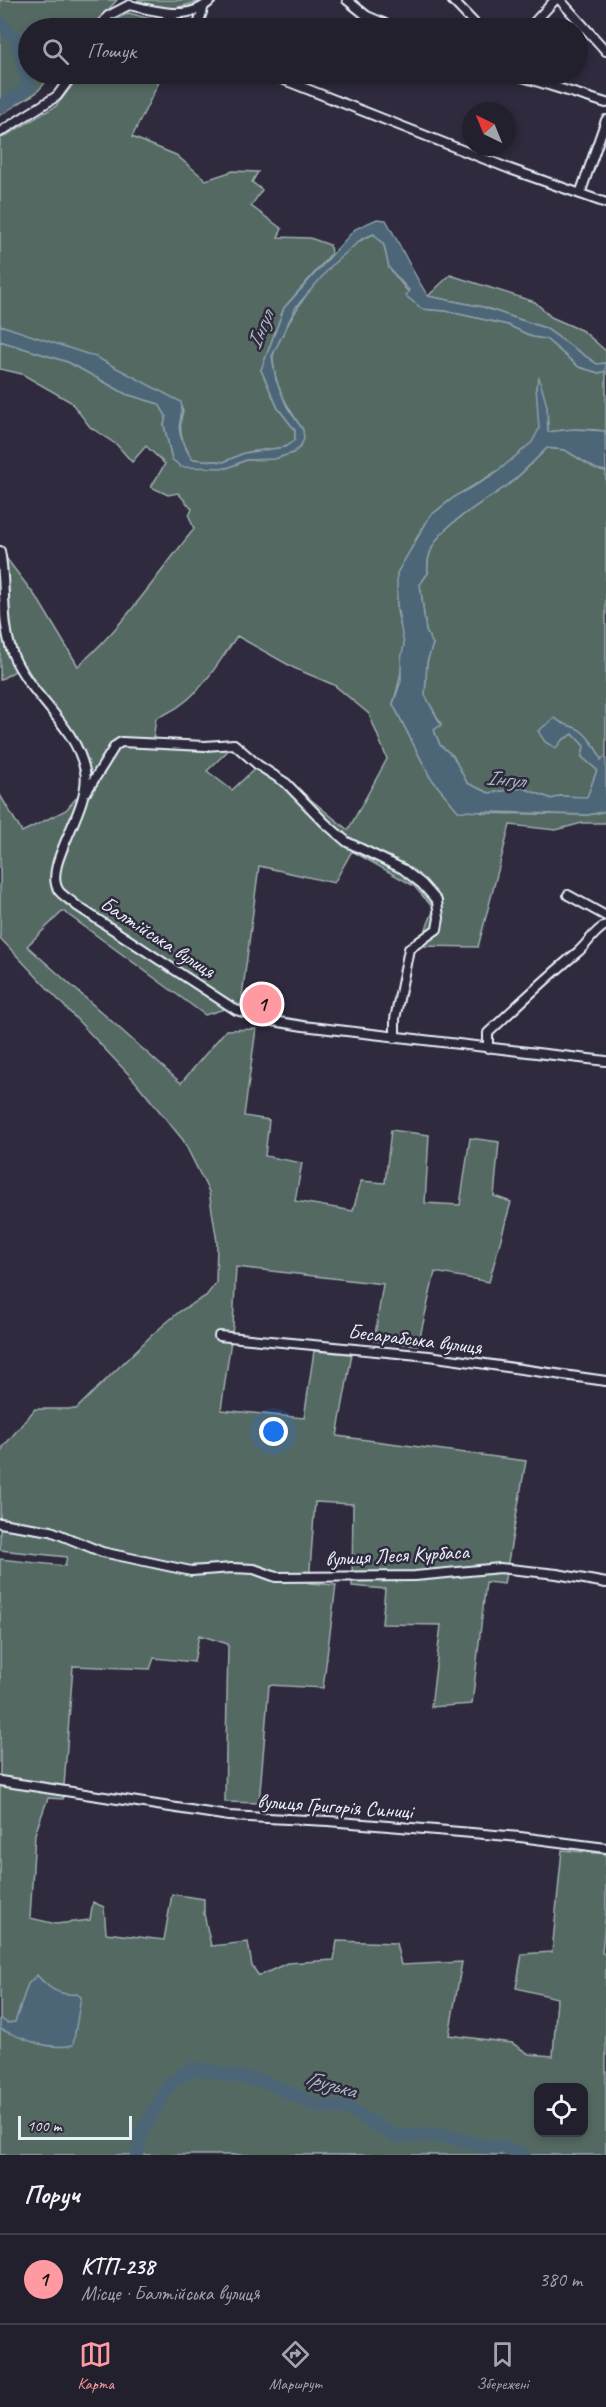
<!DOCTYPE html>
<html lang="uk">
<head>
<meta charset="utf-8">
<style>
	body { margin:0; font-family:Caveat,sans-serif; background:#2f2d3a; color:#f1f3f6 }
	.controls { position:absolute; right:18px; bottom:18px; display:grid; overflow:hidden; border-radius:12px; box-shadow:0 3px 9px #0003 }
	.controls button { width:54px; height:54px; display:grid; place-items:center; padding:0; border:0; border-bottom:2px solid #403e4a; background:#23202e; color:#f1f3f6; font:30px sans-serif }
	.compass { position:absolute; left:462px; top:102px; width:54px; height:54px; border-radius:50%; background:#23202e; box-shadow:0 3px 9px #0003; rotate:317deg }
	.scale { position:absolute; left:18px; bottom:15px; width:114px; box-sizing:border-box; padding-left:6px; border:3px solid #e8f1f8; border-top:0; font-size:16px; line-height:21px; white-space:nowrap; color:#e8f1f8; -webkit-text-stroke:4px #2f2a3d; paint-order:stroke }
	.you { position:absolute; left:274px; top:1432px; width:21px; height:21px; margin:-15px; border:4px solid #fff; border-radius:50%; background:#1a73e8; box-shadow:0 0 0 9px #1a73e833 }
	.badge { display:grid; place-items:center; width:39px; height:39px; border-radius:50%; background:#ff9aa2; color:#111; font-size:20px; font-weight:700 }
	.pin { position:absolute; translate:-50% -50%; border:3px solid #fff; box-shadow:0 2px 6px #0006 }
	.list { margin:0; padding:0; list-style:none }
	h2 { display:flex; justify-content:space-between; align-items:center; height:78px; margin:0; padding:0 24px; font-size:26px }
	h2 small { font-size:20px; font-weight:400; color:#a3a3aa }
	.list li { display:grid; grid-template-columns:39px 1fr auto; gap:18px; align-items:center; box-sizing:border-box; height:90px; padding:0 24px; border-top:2px solid #403e4a }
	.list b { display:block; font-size:22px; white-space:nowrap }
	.list p { margin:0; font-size:20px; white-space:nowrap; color:#a3a3aa }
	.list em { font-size:20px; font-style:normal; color:#a3a3aa }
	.icon { flex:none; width:33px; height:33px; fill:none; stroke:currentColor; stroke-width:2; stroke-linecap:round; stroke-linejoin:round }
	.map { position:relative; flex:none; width:606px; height:2155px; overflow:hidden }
	.search { position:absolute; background:#23202e; box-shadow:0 3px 9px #0003; left:18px; right:18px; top:18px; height:66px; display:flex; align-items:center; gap:15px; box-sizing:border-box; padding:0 21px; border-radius:33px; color:#a3a3aa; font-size:22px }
	.sheet { height:168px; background:#23202e }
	nav { display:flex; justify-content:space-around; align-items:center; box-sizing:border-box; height:84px; border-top:2px solid #403e4a; background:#23202e; font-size:16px; color:#a3a3aa }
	nav a { display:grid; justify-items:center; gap:3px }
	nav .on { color:#ff9aa2 }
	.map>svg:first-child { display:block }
	.green { fill:#546964; stroke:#9eadae; stroke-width:1.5; fill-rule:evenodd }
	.water { fill:#4d6677; stroke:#8b9eab; stroke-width:1.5 }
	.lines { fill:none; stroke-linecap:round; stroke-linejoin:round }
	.river { stroke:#4d6677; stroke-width:14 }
	.street-casing { stroke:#e8f1f8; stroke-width:12 }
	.street { stroke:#2f2a3d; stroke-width:8 }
	.labels { text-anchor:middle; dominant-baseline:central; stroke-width:5; stroke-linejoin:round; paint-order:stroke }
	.street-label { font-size:21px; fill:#e8f1f8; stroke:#2f2a3d }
	.water-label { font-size:22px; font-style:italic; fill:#aab9c4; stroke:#2f2a3d }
</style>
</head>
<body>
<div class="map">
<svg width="606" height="2155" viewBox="0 0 606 2155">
	<rect width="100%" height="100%" fill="#2f2a3d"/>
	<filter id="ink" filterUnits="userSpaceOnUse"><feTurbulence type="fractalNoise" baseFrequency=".0167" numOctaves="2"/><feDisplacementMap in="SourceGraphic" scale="12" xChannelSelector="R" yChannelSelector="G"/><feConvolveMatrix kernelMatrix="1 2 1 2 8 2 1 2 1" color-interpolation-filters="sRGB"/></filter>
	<g filter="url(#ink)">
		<path class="green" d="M0,0h117l-25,28h-64v46h25l-17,19 -36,22z
			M137,0h67l-39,11z
			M129,13l32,9 11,6h-63l5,-8z
			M81,74h82l-31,63 44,18 30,25 27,-9 25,1 -6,10 10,8 -11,16 31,23 -4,8 32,1 20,7 1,9 -47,54 -23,62 17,38 17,22v10l-10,7 -41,6 -20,9 -32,-3c-10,-17 -15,-29 -9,-49l-141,-69 -42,-16v-186l56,-33z
			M374,234l10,11 5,23 33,41 24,2 62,14 25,12 13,2 33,28 20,6 7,-2v65l-1,-5c-20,-3 -38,-2 -57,1l-1,-26 -11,-20c1,13 5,29 3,42 -5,34 -92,64 -111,92 -17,23 -29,56 -31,85 -1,13 8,27 7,41 -1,19 -5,39 -11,58l37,73 14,16 39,20 105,2 18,-4v12h-24l-26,7 -46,-5 -32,122 -59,-1 15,-37 -20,-23 -62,-35 -18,32 -75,-17 -18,138 -36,11 -142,-104 -36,35 154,137 45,-53 30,-1 -12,87 25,4 -4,36 37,7 -7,38 58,10 8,-30 24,2 6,-53 38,5 -4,68 35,2 10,-67 29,4 -5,54 17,6 -22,80 -54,-10 -17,73 -44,-4 9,-57 -147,-17 -3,59 -12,84 83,8 10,-67 38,3 -15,82 189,25 -22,123 -18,-2 -14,122 -41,3 10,-82 -59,-1 3,-35 -33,-3 1,-82 -38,-2 -6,81 27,2 -13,103 -54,-3 -10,118 -34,-1 3,-158 -29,-9 -5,27 -40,-4 -4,11 -77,-3 -10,133 -15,-1 -13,36 -5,84 26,6 34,-4 3,-18 11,5 2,26 58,7 8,-46 32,5v15l7,32 37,-4 4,24 7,10 28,-13 47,-3 3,-19 59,2 5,22 61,-3 -13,73 63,8 17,11 24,2 4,-58 -41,-10 6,-34 30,-2 10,-102 44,4v58l-4,41 4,1v201h-606v-596l65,7 2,-9 -67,-7v-93l3,-10 32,-38h41l77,-75 27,-23 26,-15 10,-13 1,-41 -8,-50 -26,-52 -49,-60 -134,-142v-143l22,37 44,-22 24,-28 -4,-19 -61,-98 -25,15v-130l39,51 39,65c46,-40 78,-90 116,-137l-5,-13 3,-7 -14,-16 -10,2 -17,-8 14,-23 -19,-18 -14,16 -15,-17 -27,-18 -19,-25 -49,-28 -22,-5v-28l68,21 58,32 33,10 8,12 -3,9 8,34 55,9 19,-8 28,-1 19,-6 10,-23c-15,-22 -29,-44 -30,-71 -1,-7 5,-15 8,-21 17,-36 54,-90 93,-104zM237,636l57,32 40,17 35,29 18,45 -39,71 -61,-50 -26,-17 -29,27 -25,-19 31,-30h-85l3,-23c40,-14 58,-49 81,-82zM538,2088h46v44h-46z
			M450,275l85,27 16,15 32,14 23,20v12l-9,1 -52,-36 -62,-21 -55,-11z
			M547,448l18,2 31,19 10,2v285l-5,4c-3,-9 -12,-23 -20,-29 -8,-6 -18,-5 -26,-13l7,22 11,-6 11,12 -2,11 15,13 -10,28 -27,-2 -8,3 -29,-11 -34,5 -22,-10 -14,-27 -13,-11 -6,-15 7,-6 -16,-29 2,-33 6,-18 -7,-13 -6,-47 8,-11c-6,-45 56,-68 85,-92 12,-10 23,-22 34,-33z"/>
		<path class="water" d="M377,219l9,1c15,26 26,52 42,76l55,11 62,21 52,36 9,-1v8l-7,2 -20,-6 -33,-28 -13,-2 -25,-12 -62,-14 -24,-2 -16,-13 3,-6 -20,-22 -5,-23 -10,-11 -12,5 -29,25 -37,43 -24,49 4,24 11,27 16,23 1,9 -4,8 -7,6 -19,6 -28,1 -19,8 -46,-1 -9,-8 -8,-34 2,-9 -7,-12 -33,-10 -58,-32 -68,-21v-16l96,32 85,45c2,8 0,12 -1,20 -3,13 5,26 12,37l32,3 20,-9 41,-6 10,-7v-10l-17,-22 -17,-38 23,-62 71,-79z
			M539,378l8,28 1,26 25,-3 32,2 1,40 -10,-2 -31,-19 -18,-2c-11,11 -22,22 -34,33 -29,24 -91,47 -85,92l-8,11 6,47 7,13 -6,18 -2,33 16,30 -7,5 6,15 13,11 14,27 22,10 34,-5 29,11 8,-3 27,1 10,-27 -15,-13 2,-11 -11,-12 -11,6 -6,8 -11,-6 -7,-11 17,-13c8,8 17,7 26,13 8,6 17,20 20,29l5,-4v55l-18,4 -130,-4 -28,-34 -37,-73 8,-23v-22l3,-14 -7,-39v-33l33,-57 27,-21 34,-18 41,-35 7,-13 -3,-43z
			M37,1975c11,13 22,21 40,19l4,3 -8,48c-26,6 -49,-6 -73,-16v-11l7,5 8,-1 13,-38z"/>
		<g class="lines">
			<path class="river" d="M0,22l18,21 11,44 -29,20
				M137,2155l5,-24 29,-48 22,-15 73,14 54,25h27l47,29 47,-1 45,12h16l22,8"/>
			<defs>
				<path id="street" d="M347,0l20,16 28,12
					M452,0l27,28
					M560,0l46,51
					M166,14l18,14
					M99,28l9,-12 21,-11c27,6 61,17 82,-5
					M197,28l6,-19
					M529,28l26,-28
					M269,74l241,95 96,34
					M513,74l93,29
					M0,132l57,-36 16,-22
					M580,194l26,-74
					M0,551c7,34 0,70 13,104 17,41 63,70 72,116 7,38 -44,95 -26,120 5,6 13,10 18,15l159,104 37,11 30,5 303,35
					M87,791l28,-45 6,-4 84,4 29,-2 24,21 28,18 39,40 22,19 56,27 19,15 15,17 2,17 -2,11 -28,20 -14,70v19
					M568,895l38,21
					M488,1048v-15c30,-28 59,-56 91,-82 10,-9 15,-20 27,-26
					M219,1336l210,20 177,25
					M0,1523l51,8 51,21 89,19 41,-3 22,1 22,8 139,-1 85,-8 57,6 49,9
					M0,1781l229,35 99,5 192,16 86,11"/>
			</defs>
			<use href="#street" class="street-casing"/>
			<use href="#street" class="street"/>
		</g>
	</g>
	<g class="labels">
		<g class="street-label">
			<text transform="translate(158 937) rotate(33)">Балтійська вулиця</text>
			<text transform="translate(415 1339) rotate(7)">Бесарабська вулиця</text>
			<text transform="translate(397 1555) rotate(-3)">вулиця Леся Курбаса</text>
			<text transform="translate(335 1806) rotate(4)">вулиця Григорія Синиці</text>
		</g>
		<g class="water-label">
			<text transform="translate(260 330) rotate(-67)">Інгул</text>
			<text transform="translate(505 779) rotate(6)">Інгул</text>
			<text transform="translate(331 2084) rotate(17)">Грузька</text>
		</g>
	</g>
</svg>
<div class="controls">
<button><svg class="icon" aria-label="locate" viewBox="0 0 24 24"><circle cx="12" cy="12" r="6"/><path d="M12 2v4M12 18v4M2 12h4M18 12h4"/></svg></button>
</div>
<svg class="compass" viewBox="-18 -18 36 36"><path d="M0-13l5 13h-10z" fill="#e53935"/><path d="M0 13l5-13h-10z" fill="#a3a3aa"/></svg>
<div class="scale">100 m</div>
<div class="you"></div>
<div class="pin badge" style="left:262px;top:1004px">1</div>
<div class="search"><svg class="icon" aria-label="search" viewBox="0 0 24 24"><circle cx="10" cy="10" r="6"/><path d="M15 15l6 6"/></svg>Пошук</div>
</div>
<section class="sheet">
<h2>Поруч<small></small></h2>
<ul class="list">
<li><span class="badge">1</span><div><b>КТП-238</b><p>Місце · Балтійська вулиця</p></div><em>380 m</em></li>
</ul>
</section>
<nav>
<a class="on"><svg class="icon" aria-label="map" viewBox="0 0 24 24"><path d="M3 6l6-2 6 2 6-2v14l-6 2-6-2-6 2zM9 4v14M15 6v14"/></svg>Карта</a>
<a><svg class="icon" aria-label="directions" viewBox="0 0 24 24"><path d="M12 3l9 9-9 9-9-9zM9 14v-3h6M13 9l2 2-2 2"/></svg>Маршрут</a>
<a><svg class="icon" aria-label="saved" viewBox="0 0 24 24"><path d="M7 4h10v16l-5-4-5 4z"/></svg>Збережені</a>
</nav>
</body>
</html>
